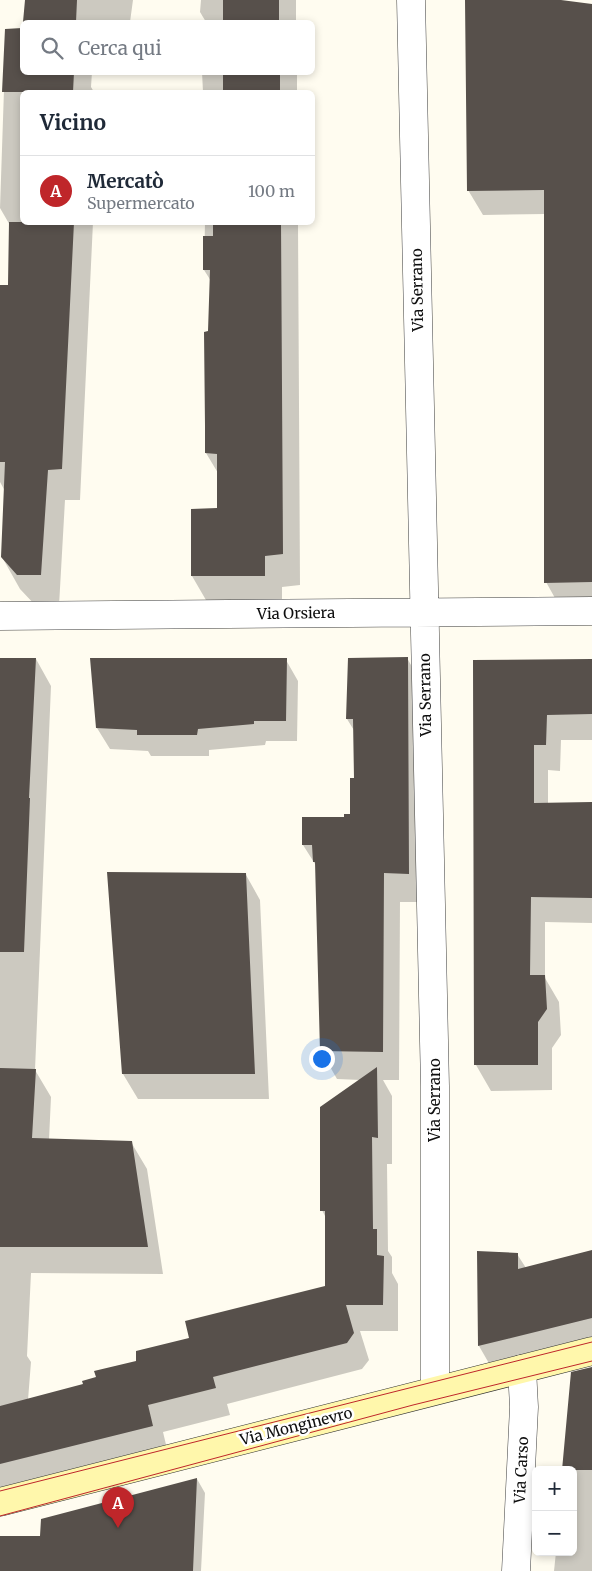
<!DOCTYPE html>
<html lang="it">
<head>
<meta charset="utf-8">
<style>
	body { margin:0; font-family:Merriweather,serif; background:#f6f6f7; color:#1f2937 }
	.controls { position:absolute; right:15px; bottom:15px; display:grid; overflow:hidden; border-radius:8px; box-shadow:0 2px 8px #0003 }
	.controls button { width:45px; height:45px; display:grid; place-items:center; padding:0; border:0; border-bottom:1px solid #e0e1e3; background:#fff; color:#1f2937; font:25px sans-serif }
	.you { position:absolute; left:321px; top:1058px; width:18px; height:18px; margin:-12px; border:4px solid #fff; border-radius:50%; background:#1a73e8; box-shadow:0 0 0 8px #1a73e833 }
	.badge { display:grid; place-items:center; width:32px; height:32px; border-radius:50%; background:#bf262a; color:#fff; font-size:16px; font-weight:700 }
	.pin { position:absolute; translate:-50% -41px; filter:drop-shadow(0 1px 2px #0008) }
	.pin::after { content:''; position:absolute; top:26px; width:18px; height:15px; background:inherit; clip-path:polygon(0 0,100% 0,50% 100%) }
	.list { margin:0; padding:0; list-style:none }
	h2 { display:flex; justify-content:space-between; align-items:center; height:65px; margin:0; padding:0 20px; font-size:21px }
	h2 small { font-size:16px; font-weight:400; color:#747a83 }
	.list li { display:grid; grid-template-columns:32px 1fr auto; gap:15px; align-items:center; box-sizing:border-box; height:70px; padding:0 20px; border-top:1px solid #e0e1e3 }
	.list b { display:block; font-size:19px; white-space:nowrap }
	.list p { margin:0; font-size:16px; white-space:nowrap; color:#747a83 }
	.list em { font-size:16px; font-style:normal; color:#747a83 }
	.icon { flex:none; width:28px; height:28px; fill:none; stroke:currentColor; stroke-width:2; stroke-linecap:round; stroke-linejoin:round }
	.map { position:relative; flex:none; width:592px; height:1571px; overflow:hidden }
	.search { position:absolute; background:#fff; box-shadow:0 2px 8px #0003; left:20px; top:20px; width:295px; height:55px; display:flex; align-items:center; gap:12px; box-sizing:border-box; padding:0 18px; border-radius:8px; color:#747a83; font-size:19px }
	.panel { position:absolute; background:#fff; box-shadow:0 2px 8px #0003; left:20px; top:90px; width:295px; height:135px; border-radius:8px }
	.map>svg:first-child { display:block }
	.shadow { fill:#0003 }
	.building { fill:#57504b }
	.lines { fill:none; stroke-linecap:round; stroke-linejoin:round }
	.street-casing { stroke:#414141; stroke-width:29 }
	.secondary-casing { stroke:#303030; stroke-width:29 }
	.street { stroke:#fff; stroke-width:28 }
	.secondary { stroke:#fff7ab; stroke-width:28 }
	.tram { stroke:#bf262a; stroke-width:1 }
	.labels { text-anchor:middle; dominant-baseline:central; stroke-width:5; stroke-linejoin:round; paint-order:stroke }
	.street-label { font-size:15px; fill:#0e0e0e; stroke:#fff }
</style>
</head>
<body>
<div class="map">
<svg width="592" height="1571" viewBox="0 0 592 1571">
	<rect width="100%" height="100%" fill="#fffcf0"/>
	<path class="shadow" d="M26,0h107l-3,22h-105z
		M201,0h95v22h-90l-6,-10z
		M466,0h86l40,5v602h-32l-14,-25 -1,-368 -62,1 -15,-25z
		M6,30h16v42h70l-1,15 3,5h-72v130h71l-13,278h-15l-6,106h-23l-16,-17 -18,-32 3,-66 -5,-9v-196h9l2,-59 -11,-19z
		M202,72h95v20h-94z
		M205,222h93l2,363 -18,2v20h-72l-18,-31 27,-67 -1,-36 -12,-20 5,-172 -7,-11z
		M407,658l16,28 2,216h-25l-1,178h-16l9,16v68h-5l1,87 4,6v16l6,11v47h-38l9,29 -7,9 -135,35 3,11 -67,17 5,21 -168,42v-836h36l15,27 -16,384 16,27 -2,43 82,2 16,27 16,105 -132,-1 -4,83 4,6 -3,38 56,-15 107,-47 135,-51v-69l-4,-8 39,-130 -24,-1 -16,-28 -4,-184 -14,-22 48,-30 4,-36v-47l-8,-13z
		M286,660l12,21 -1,60h-31l-1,4 -56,5v6h-58l-3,-5 -38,-2 -13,-21z
		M592,660v80h-31l-1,31 -12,-1v34l44,-1v120l-47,-1v56l14,24 2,33 -9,13v42l-61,1 -15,-26 -2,-404z
		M246,875l14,25 9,199h-131l-15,-25z
		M592,1252v96l-98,24 -15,-26 38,-92 9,14z
		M592,1398v173h-38l2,-19h17v-82z
		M197,1479l8,14 -4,78h-201v-23l41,-11z"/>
	<path class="building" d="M25,0h52l-1,22h-53z
		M223,0h56v22h-56z
		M465,0h96l31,4v578l-48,1v-393l-77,1z
		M22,28v44h52l-1,20h-71l3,-63z
		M223,72h57v20h-57z
		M9,222h65l-12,247 -14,1 -7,105h-24l-16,-18 4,-95h-5v-177h8z
		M213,222h68l2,332 -18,2v20h-74v-67l26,-1v-54l-12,-1v-27l-1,-94 4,-1 2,-61h-7v-34h10z
		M408,657l1,217 -25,-1 -1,179 -63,-1 -5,-189h-2l-1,-17h-10v-28h42v-3h6v-36h4l-1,-59h-7l2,-61z
		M0,658h36l-7,140h1l-6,154h-24z
		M90,658h197l-1,63h-32v3l-56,5 -1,6h-60v-5l-41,-2z
		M592,659v55l-45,1 -1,30h-12v58l58,-1v96l-61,-1 -1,78h15l2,34 -9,13v43h-64l-1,-405z
		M107,872l139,1 9,201h-133z
		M377,1067l1,71 -6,-1 1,92h4v26l7,1 -1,49h-37l8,28 -7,10 -134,34 3,11 -68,17 5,21 -153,38v-58l83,-22 -1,-3 14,-4 -2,-6 42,-10v-10l53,-13 -4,-17 140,-35v-75h-5v-104z
		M0,1068l36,1 -4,69 100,3 16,106h-148z
		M592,1250v68l-114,28 -1,-95 41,2v16z
		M592,1367v103h-30l9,-98z
		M197,1478l-4,93h-193v-35h40l1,-17z"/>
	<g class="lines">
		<defs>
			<path id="street" d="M411,0l24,1086v304
				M0,616l592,-5
				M516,1571l8,-164 -2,-38"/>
			<path id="secondary" d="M0,1502l592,-151"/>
		</defs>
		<use href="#street" class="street-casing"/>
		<use href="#secondary" class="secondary-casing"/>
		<use href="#street" class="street"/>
		<use href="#secondary" class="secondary"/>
		<path class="tram" d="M0,1491l592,-149
			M0,1516l413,-111 179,-44"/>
	</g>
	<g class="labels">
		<g class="street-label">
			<text transform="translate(417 290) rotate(-91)">Via Serrano</text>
			<text transform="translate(296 613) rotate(-1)">Via Orsiera</text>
			<text transform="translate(425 695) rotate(-91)">Via Serrano</text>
			<text transform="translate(434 1100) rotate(-90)">Via Serrano</text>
			<text transform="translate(296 1426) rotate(-14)">Via Monginevro</text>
			<text transform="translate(521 1470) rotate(-87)">Via Carso</text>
		</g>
	</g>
</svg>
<div class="controls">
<button>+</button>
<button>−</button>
</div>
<div class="you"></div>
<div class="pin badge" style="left:118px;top:1528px">A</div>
<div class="search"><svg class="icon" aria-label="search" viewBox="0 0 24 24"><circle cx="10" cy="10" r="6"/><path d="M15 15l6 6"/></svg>Cerca qui</div>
<section class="panel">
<h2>Vicino<small></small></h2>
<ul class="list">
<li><span class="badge">A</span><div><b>Mercatò</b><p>Supermercato</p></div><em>100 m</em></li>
</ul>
</section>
</div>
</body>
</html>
